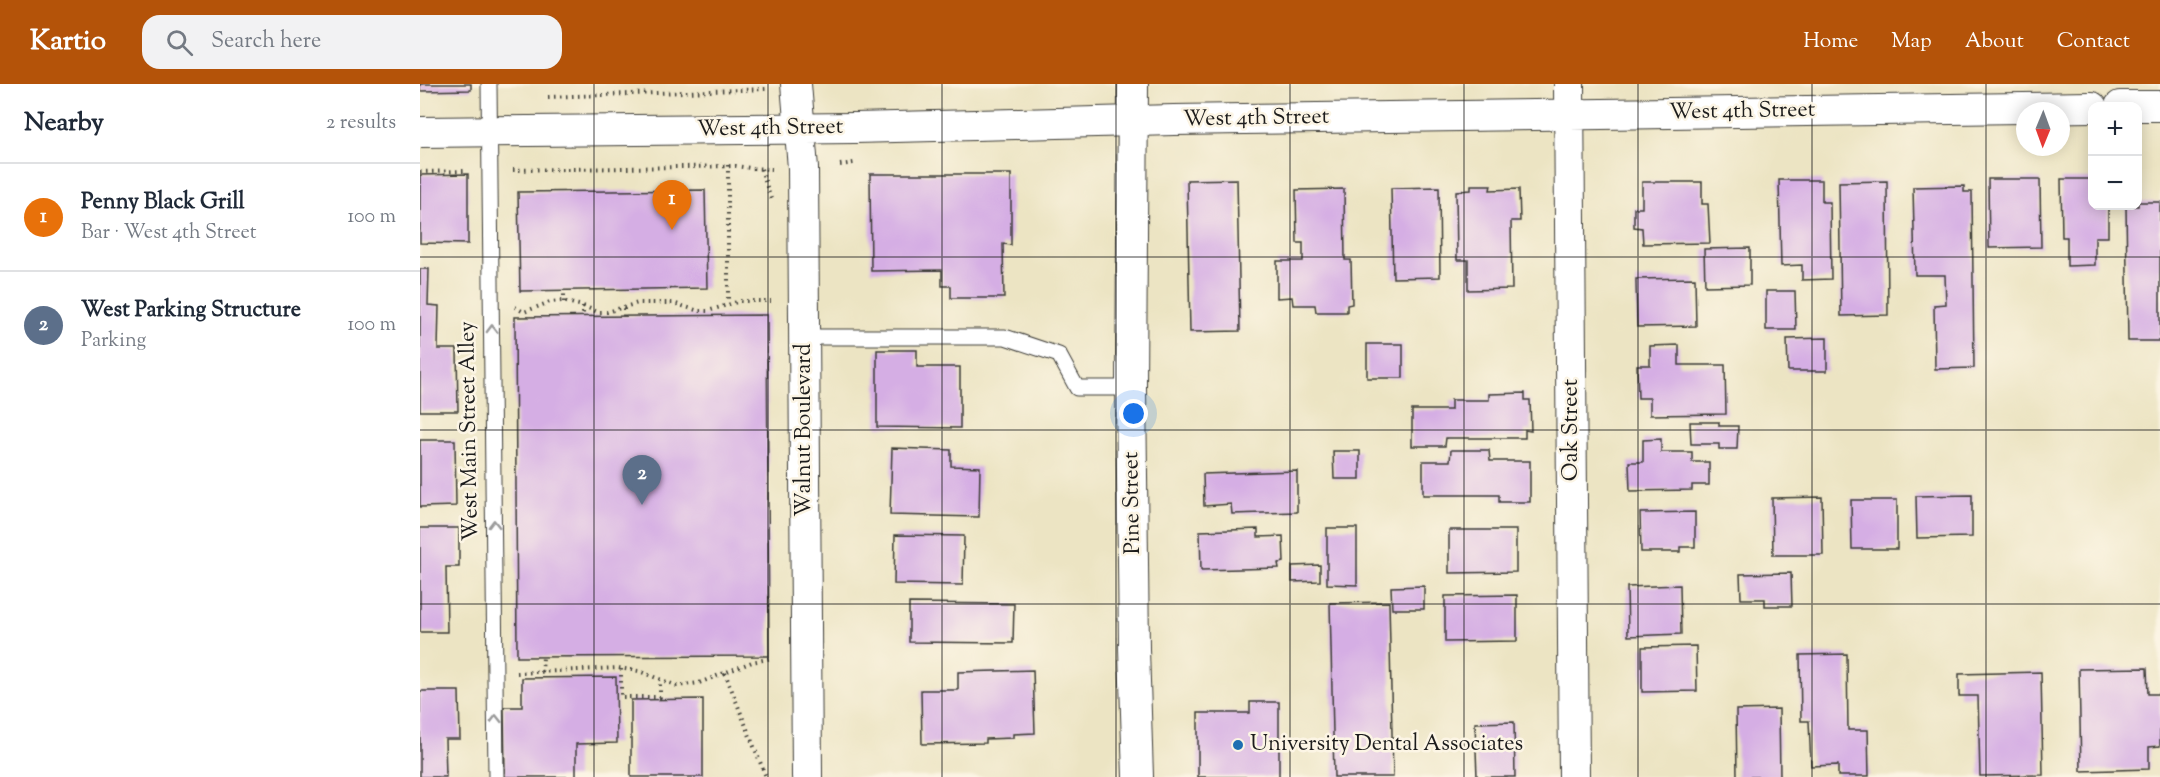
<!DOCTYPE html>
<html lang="en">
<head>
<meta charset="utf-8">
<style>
	body { margin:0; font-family:"Sorts Mill Goudy",serif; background:#f2f2f3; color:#1f2937 }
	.controls { position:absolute; right:18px; top:18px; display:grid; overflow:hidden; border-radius:12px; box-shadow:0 3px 15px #0003 }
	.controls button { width:54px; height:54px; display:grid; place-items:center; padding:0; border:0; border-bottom:2px solid #e0e1e3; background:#fff; color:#1f2937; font:30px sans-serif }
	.compass { position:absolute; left:1596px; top:18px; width:54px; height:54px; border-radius:50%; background:#fff; box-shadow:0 3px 15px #0003; rotate:181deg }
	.you { position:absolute; left:714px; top:330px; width:21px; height:21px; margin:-15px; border:4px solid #fff; border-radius:50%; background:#1a73e8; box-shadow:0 0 0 9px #1a73e833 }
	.badge { display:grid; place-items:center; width:39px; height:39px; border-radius:50%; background:#b45309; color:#fff; font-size:20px; font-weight:700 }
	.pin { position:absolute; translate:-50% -50px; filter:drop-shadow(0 2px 3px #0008) }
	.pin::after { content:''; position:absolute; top:32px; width:21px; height:18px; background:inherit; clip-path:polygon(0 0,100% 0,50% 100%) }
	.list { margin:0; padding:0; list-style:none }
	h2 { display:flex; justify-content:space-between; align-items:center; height:78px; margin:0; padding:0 24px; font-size:26px }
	h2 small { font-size:20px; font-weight:400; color:#747a83 }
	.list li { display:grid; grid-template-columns:39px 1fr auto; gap:18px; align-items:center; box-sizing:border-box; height:108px; padding:0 24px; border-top:2px solid #e0e1e3 }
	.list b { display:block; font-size:22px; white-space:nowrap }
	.list p { margin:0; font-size:20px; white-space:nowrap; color:#747a83 }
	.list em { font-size:20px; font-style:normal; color:#747a83 }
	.icon { flex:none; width:33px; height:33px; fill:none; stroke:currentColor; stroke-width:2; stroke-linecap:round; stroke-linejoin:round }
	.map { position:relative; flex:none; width:1740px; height:693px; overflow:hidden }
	header { display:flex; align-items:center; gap:36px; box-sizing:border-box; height:84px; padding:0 30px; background:#b45309; color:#fff }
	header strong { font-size:28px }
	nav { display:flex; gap:33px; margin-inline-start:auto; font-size:21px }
	.search { width:420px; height:54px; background:#f2f2f3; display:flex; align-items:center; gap:15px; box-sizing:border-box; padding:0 21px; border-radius:18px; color:#747a83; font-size:22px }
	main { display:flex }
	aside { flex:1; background:#fff }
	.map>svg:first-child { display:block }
	.building { fill:#d5aee4 }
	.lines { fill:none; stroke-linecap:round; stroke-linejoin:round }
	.service-casing { stroke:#3b3a35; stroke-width:17 }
	.minor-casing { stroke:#3b3a35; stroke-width:32 }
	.path { stroke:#3b3a35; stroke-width:4; stroke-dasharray:1.5 4.5; stroke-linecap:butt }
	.service { stroke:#fff; stroke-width:15 }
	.minor { stroke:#fff; stroke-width:30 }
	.oneway { stroke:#999 }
	.grid { fill:none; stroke:#1c1c1c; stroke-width:1.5; stroke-opacity:0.55 }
	.poi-dot { fill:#1f6fb2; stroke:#fcf5e5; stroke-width:2 }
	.labels { text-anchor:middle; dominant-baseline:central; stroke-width:5; stroke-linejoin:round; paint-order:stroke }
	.street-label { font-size:22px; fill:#1c1c1c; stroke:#fcf5e5 }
	.poi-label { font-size:22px; fill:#1c1c1c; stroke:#fcf5e5; text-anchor:start }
</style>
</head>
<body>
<header>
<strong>Kartio</strong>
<div class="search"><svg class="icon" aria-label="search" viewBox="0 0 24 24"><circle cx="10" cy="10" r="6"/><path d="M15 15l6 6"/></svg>Search here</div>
<nav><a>Home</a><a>Map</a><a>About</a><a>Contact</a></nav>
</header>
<main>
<aside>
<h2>Nearby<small>2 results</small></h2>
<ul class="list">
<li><span class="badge" style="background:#e8710a">1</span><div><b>Penny Black Grill</b><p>Bar · West 4th Street</p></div><em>100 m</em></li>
<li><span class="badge" style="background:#5c6f8a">2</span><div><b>West Parking Structure</b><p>Parking</p></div><em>100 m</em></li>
</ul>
</aside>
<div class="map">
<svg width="1740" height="693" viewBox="0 0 1740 693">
	<rect width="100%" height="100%" fill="#fcf5e5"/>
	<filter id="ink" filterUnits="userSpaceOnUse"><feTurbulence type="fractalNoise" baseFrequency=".0167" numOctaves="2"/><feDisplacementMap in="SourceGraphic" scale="12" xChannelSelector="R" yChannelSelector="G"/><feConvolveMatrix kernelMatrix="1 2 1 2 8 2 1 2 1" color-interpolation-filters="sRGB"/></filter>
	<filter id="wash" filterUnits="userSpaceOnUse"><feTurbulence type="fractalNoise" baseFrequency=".008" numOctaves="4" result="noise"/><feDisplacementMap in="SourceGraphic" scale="24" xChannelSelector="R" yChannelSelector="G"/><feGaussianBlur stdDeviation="1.35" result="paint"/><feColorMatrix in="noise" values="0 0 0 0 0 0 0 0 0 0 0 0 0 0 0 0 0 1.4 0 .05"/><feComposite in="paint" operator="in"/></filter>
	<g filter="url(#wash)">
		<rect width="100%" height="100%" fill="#ece4c3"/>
		<g id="blocks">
			<path class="building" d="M0,0h51v6l-51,1z
				M48,90v70l-48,-1v-68z
				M450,90h141v71l-8,-1 1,54h-53v-12h-9v-16l-71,1z
				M817,95l3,152 -50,1 -3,-152z
				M1568,95h52l1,68 -52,1z
				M1641,95h31v27h16v31h-13v28l-28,1v-29h-5z
				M1359,96h43v22h8l1,77 -29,1v-15l-21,1z
				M1467,97l1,134 -47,1 -2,-134z
				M1222,98h60v22h6l2,39 -67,1 -1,-16 -8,-1v-19h8z
				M1051,101h20l-1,5 29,-1 1,32h-9l1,68 -44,1v-30h-11l-1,-69 15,-1z
				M1544,102v6h8l2,176 -39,1 -1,-64 12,-1 -1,-29h-30l-2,-88z
				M1019,103l1,90 -47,1 -2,-90z
				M924,105l1,71h6l1,44 -5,1v7h-31l-1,-7h-22l-1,-8 -15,1v-37h26v-18h-6l-1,-53z
				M285,106l2,98 -187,3 -2,-99z
				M1718,118h22v139h-32l-2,-135h12z
				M1330,164v37l-45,1 -1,-37z
				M0,185h9l-1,36 11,1 -1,43h19l1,62h-38z
				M1275,194l1,48 -59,1 -1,-48z
				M1346,207h29l1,39h-30z
				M347,231l2,341 -252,1 -2,-340z
				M1407,254v33h-39l-1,-32z
				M947,260h36v34h-36z
				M1259,261v20h46l1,49 -76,1v-17h-12l-1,-33h13v-19z
				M457,266h40v17h43v61l-83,-1z
				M1105,309v7h5l1,31 -6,-1v8h-79l-1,8h-33v-36h39v-10h38v-6z
				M1270,338h29v4h19l-1,23h-18v-5h-28z
				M1241,355v13h31v10h17v23h-17v5l-62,1 -1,-29h14v-22z
				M0,356h35l1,66 -36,1z
				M472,364l59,2v16l29,1 -1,50 -89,-2z
				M1031,366h38l1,11h40v41h-31v-7h-76v-34h27z
				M913,367h27v28h-26z
				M877,387v41l-65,2 -1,-10 -27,2 -1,-32z
				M1552,411v42l-55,1 -1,-42z
				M1402,413l1,58h-50l-1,-57z
				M1431,416h46v49h-45z
				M1275,428v35h-15v5h-39l-1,-39z
				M0,444h39v39h-13l1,65h-27z
				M907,444h30v57l-30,-1z
				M838,445v8l25,-1 1,26 -6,1 1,5 -78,2 -1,-39z
				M1029,446h67v42l-67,1z
				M475,451l69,1 -1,49 -69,-1z
				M900,481v16l-28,1v-16z
				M1371,489l1,33h-27v-7h-24l-1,-25z
				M1260,501l1,49 -53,2 -1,-49z
				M1004,502v23h-32l-1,-22z
				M1097,511v46l-72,1v-46z
				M969,518l4,175h-59l-4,-174z
				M489,519l105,1 -1,39 -104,-1z
				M1276,562l1,45 -55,1v-45z
				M1427,570l1,76h20l1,46h-31v-11l-27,1 -2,-45h-8l-1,-66z
				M1727,584l1,26h12v52l-11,1v22l-68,2 -2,-102z
				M613,586l2,63 -22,1v4l-27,1v4l-64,1 -1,-54h37v-18z
				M1621,588l2,103 -63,1 -2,-80h-19v-22z
				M196,593l1,66 -41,1v33h-71l-1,-70h18v-29z
				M0,607h39l1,48h-15l1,38h-26z
				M283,615v78h-72v-77z
				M830,618h29v75h-81v-64h52z
				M1359,625l1,68h-43l-1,-67z
				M1094,638l1,55h-38l-2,-54z"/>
		</g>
	</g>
	<g filter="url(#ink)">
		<use href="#blocks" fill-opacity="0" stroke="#3b3a35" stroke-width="1.5"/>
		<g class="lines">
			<defs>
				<path id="service" d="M69,0l7,693
					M384,253h201l54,18 18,33h54"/>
				<path id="minor" d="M376,0l7,84 4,609
					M713,0l-2,304 3,261 4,128
					M1149,0l5,693
					M1700,22h40
					M0,48l435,-4 319,-8 918,-13"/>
			</defs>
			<use href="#service" class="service-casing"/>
			<use href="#minor" class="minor-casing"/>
			<path class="path" d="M128,13l218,-8
				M308,81v138
				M420,81l14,-2
				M341,85l10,30
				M93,86l223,-4 14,2 22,1
				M0,88l47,-1
				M144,218v-12
				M163,222v10
				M95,223l9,5 26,-10 12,-1 21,5 15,6h9l31,-9h35l26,8h9l32,-10h31
				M204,232v-8
				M201,585v28h39v-17
				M122,588l1,-15
				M97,589l101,-5 21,3 38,15 22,-3 53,-21 21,-4
				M305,589l41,104"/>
			<use href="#service" class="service"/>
			<use href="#minor" class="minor"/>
		</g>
		<defs><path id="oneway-chevron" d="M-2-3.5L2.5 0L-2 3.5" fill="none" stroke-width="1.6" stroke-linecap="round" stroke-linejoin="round" transform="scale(1.5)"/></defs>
		<g class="oneway">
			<use href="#oneway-chevron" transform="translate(72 245) rotate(-91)"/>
			<use href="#oneway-chevron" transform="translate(74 440) rotate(-91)"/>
			<use href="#oneway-chevron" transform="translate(76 635) rotate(-91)"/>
		</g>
	</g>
	<path class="grid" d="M174,0v693M348,0v693M522,0v693M696,0v693M870,0v693M1044,0v693M1218,0v693M1392,0v693M1566,0v693M0,173h1740M0,346h1740M0,520h1740"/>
	<circle class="poi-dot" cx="818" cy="661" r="6"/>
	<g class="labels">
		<g class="street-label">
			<text transform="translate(1322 28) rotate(-1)">West 4th Street</text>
			<text transform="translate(836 35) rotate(-1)">West 4th Street</text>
			<text transform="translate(350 45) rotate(-1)">West 4th Street</text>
			<text transform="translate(385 346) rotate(-90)">Walnut Boulevard</text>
			<text transform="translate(1152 346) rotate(-90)">Oak Street</text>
			<text transform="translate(50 347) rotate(-91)">West Main Street Alley</text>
			<text transform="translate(713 419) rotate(-91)">Pine Street</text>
		</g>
		<g class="poi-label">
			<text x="830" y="661">University Dental Associates</text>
		</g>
	</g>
</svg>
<div class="controls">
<button>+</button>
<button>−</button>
</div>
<svg class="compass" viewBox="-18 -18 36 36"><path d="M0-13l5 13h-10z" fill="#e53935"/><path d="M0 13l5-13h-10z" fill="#747a83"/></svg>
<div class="you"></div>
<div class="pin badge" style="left:252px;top:146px;background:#e8710a">1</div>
<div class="pin badge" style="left:222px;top:421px;background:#5c6f8a">2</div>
</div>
</main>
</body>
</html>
